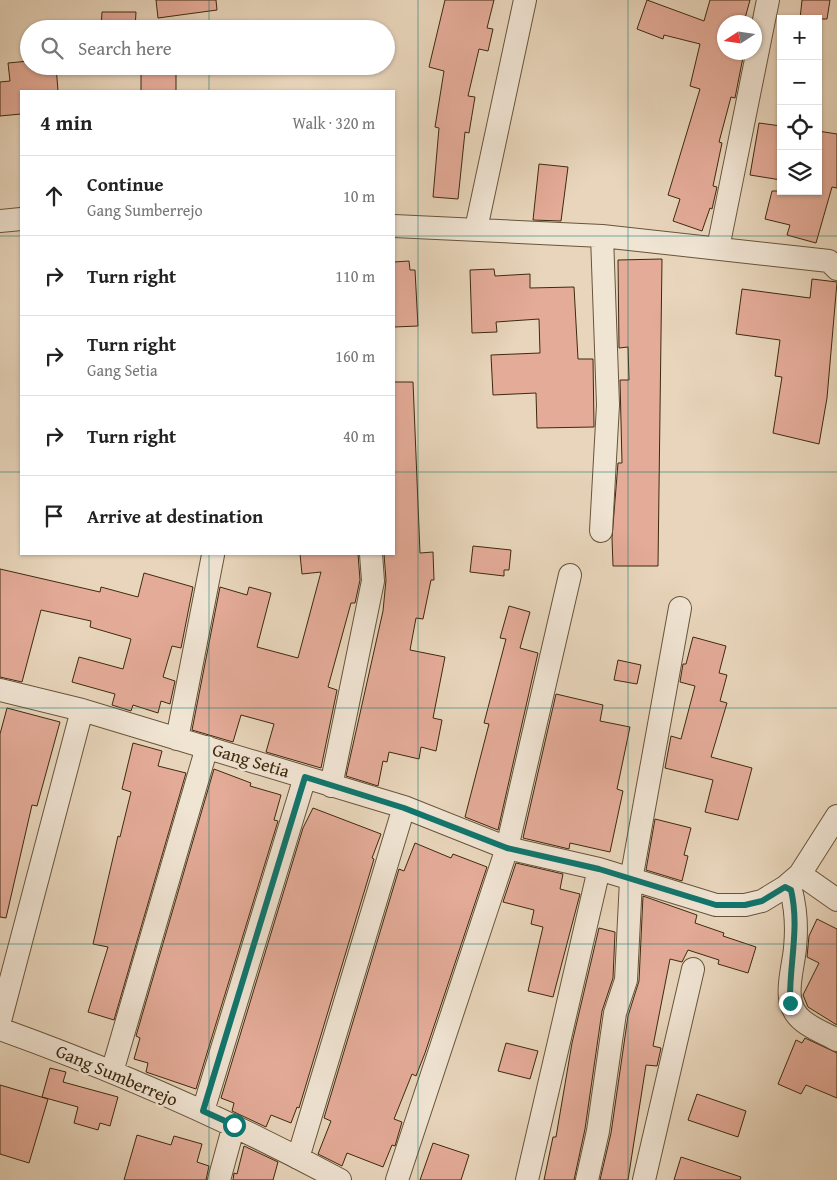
<!DOCTYPE html>
<html lang="en">
<head>
<meta charset="utf-8">
<style>
	body { margin:0; font-family:"Gentium Book Plus",serif; background:#f6f6f6; color:#222 }
	.controls { position:absolute; right:15px; top:15px; display:grid; overflow:hidden; border-radius:0px; box-shadow:0 1px 4px #0004 }
	.controls button { width:45px; height:45px; display:grid; place-items:center; padding:0; border:0; border-bottom:1px solid #e0e0e0; background:#fff; color:#222; font:25px sans-serif }
	.compass { position:absolute; left:717px; top:15px; width:45px; height:45px; border-radius:50%; background:#fff; box-shadow:0 1px 4px #0004; rotate:258deg }
	.stop { position:absolute; width:15px; height:15px; margin:-11px; border:4px solid #0f766e; border-radius:50%; background:#fff }
	.stop.end { background:#0f766e; border-color:#fff; box-shadow:0 1px 5px #0008 }
	.list { margin:0; padding:0; list-style:none }
	h2 { display:flex; justify-content:space-between; align-items:center; height:65px; margin:0; padding:0 20px; font-size:21px }
	h2 small { font-size:16px; font-weight:400; color:#767676 }
	.list li { display:grid; grid-template-columns:32px 1fr auto; gap:15px; align-items:center; box-sizing:border-box; height:80px; padding:0 20px; border-top:1px solid #e0e0e0 }
	.list b { display:block; font-size:19px; white-space:nowrap }
	.list p { margin:0; font-size:16px; white-space:nowrap; color:#767676 }
	.list em { font-size:16px; font-style:normal; color:#767676 }
	.icon { flex:none; width:28px; height:28px; fill:none; stroke:currentColor; stroke-width:2; stroke-linecap:round; stroke-linejoin:round }
	.map { position:relative; flex:none; width:837px; height:1180px; overflow:hidden }
	.search { position:absolute; background:#fff; box-shadow:0 1px 4px #0004; left:20px; top:20px; width:375px; height:55px; display:flex; align-items:center; gap:12px; box-sizing:border-box; padding:0 18px; border-radius:28px; color:#767676; font-size:19px }
	.panel { position:absolute; background:#fff; box-shadow:0 1px 4px #0004; left:20px; top:90px; width:375px; height:465px; border-radius:0px }
	.map>svg:first-child { display:block }
	.building { fill:#e4ab98; stroke:#3d2a0f }
	.lines { fill:none; stroke-linecap:round; stroke-linejoin:round }
	.minor-casing { stroke:#68553a; stroke-width:24 }
	.minor { stroke:#f0e4d3; stroke-width:22 }
	.route { stroke:#0f766e; stroke-width:6 }
	.grid { fill:none; stroke:#0f766e; stroke-width:1; stroke-opacity:0.55 }
	.labels { text-anchor:middle; dominant-baseline:central; stroke-width:5; stroke-linejoin:round; paint-order:stroke }
	.street-label { font-size:18px; fill:#3d2a0f; stroke:#f0e4d3 }
</style>
</head>
<body>
<div class="map">
<svg width="837" height="1180" viewBox="0 0 837 1180">
	<rect width="100%" height="100%" fill="#e8d5bb"/>
	<filter id="stains"><feTurbulence type="fractalNoise" baseFrequency=".004" numOctaves="4"/><feColorMatrix values="0 0 0 0 .2 0 0 0 0 .09 0 0 0 0 .02 0 0 0 .5 -.17"/></filter>
	<radialGradient id="worn" r=".72"><stop offset=".6" stop-color="#630" stop-opacity="0"/><stop offset="1" stop-color="#630" stop-opacity=".3"/></radialGradient>
	<path class="building" d="M156,0h60l1,10 -59,8z
		M445,0h49l-7,28 6,1 -5,22 -9,-2 -11,47 7,1 -6,36 -4,-1 -7,67 -25,-2 6,-69 -4,-1 9,-56 -15,-4z
		M647,0l57,21 6,-21h40l-6,22h-20v30h20l-9,46 -4,-1 -12,45 3,1 -9,43 4,1 -5,22 -2,-1 -8,23 -29,-10 7,-22 -12,-4 32,-106 -10,-3 10,-42 -36,-9 -1,4 -26,-10z
		M802,0h28l-3,19h-27z
		M102,12h34l-1,17h-34z
		M29,61v5h27l2,25h-37v23l-21,2v-34l10,-1 -2,-18z
		M141,72h35v19h-35z
		M759,123l22,3v54l-31,-5z
		M818,131l19,3v54l-5,-1 -16,56 -29,-8 3,-10 -25,-6 7,-28h46z
		M539,164l29,3 -7,54 -28,-1z
		M662,259l-4,307h-45l-1,-28 6,-75h4l-2,-83h9l-1,-33 -9,1 -1,-88z
		M409,261l1,9h5l3,56 -24,1v-65z
		M494,269l1,7 35,-2v14l44,-1 4,72h15l1,68 -57,1 -1,-35 -43,2 -2,-40 49,-2 -1,-34 -43,3 1,10 -25,1 -2,-63z
		M812,279l25,3 -10,116 -8,46 -46,-11 9,-56 -7,-1 5,-36 -44,-6 6,-45 68,9z
		M394,382h19l7,171 13,-1 1,28h-3l-8,39 -7,-1 -6,32 35,7 -12,61 9,2 -6,31 -15,-4 -2,12 -30,-7 -2,10 -4,-1 -5,25 -32,-10 37,-165 3,-31 -2,-26h10z
		M473,546l38,4 -2,20h-5v6l-34,-4z
		M300,554h58l2,26 -5,23h-4l-23,84 9,3 -16,78 -55,-16 8,-28 -33,-9 -8,27 -41,-12 28,-143 27,8 2,-8 22,6 -14,54 41,11 23,-86 -19,2z
		M0,569l100,23 1,-5 37,10 6,-24 49,14 -12,61 -9,-2 -9,31 12,4 -5,23 -9,-3 -3,12 -25,-8 -2,6 -19,-6 3,-11 -43,-12 7,-25 44,12 8,-30 -41,-12 1,-6 -50,-11 -19,72 -22,-5z
		M509,606l21,6 -10,36 18,5 -40,177 -33,-13 24,-93 -5,-1 22,-84 -6,-1z
		M693,637l33,9 -7,27 8,2 -7,26 7,2 -16,54 41,11 -14,52 -33,-8 8,-32 -48,-12 6,-32 10,3 14,-53 -15,-4 3,-18h3z
		M618,660l23,5 -4,19 -23,-4z
		M556,694l47,11 -3,16 30,6 -13,62 6,2 -13,61 -40,-9 -1,6 -46,-11z
		M7,708l53,14 -23,84 -5,-1 -26,113 -6,-1v-183z
		M133,743l29,8 -4,15 28,7 -72,247 -26,-8 20,-65 -15,-3 25,-108 2,1 11,-45 -9,-3z
		M214,769l37,14 -1,3 31,9 -7,25 4,1 -82,268 -50,-17 2,-9 -14,-4 6,-21 -4,-2z
		M313,808l68,26 -9,24 2,1 -75,249 -2,-1 -6,16 -20,-8 -5,12 -34,-16 2,-8 -13,-5 82,-270z
		M655,819l36,9 -7,27 4,1 -6,25 -36,-11z
		M415,843l36,15 2,-4 34,13 -62,186 -9,23 -4,-2 -18,45 8,3 -7,24 -3,-1 -9,22 -36,-14 -5,13 -24,-12 13,-33 -7,-3 75,-249 5,2z
		M516,863l47,11 -3,15 20,5 -27,103 -25,-6 15,-64 -12,-3 3,-14 -31,-8z
		M643,896l54,19 -2,8 29,10 -1,3 33,11 -8,26 -30,-9 1,-4 -31,-10 -6,12 -12,-3 -17,87 8,2 -4,18 -11,-1 -18,115h-28l11,-47 17,-117 11,-35z
		M817,919l20,10v96l-29,-18 -5,-12 16,-32 -12,-6 2,-21z
		M599,928l16,4 -2,46 -11,33 -17,118 -11,51h-30l9,-43h3l16,-94z
		M805,1038l32,15v45l-31,-13 -5,9 -23,-10 18,-44 6,3z
		M506,1043l32,8 -8,28 -32,-8z
		M50,1068l16,4 -3,10 55,15 -8,29 -10,-3 -2,7 -24,-7 4,-16 -36,-10z
		M0,1085l48,14 -19,64 -29,-9z
		M697,1094l49,17 -8,26 -50,-17z
		M137,1135l34,10 3,-9 28,8 -5,18 12,4 -3,14h-82z
		M433,1143l36,12 -8,25h-41z
		M244,1146l34,16 -5,18h-40l1,-7 3,1z
		M681,1157l60,20 -1,3h-66z"/>
	<g class="lines">
		<defs>
			<path id="minor" d="M0,221l21,-2
				M394,226l208,10 227,25 8,8
				M476,229l49,-229
				M718,248l50,-248
				M601,531l7,-126 -6,-169
				M0,690l82,20 322,97 103,41 92,21 117,36h29l17,-4 23,-14 15,-13 37,-58
				M177,739l36,-184
				M331,786l42,-205 -2,-27
				M800,874l37,26
				M785,887l6,3c5,19 6,38 4,58 -2,24 -15,55 8,73 10,8 23,13 34,19
				M0,1021l82,-311
				M0,1029c117,42 231,92 340,151
				M112,1072l95,-325
				M203,1111l102,-334
				M298,1158l106,-351
				M219,1180l15,-55
				M397,1180l110,-332 63,-273
				M527,1180l72,-311
				M587,1180l11,-49 17,-118 11,-33 5,-100 49,-272
				M644,1180l49,-211"/>
		</defs>
		<use href="#minor" class="minor-casing"/>
		<use href="#minor" class="minor"/>
	</g>
	<g class="lines">
		<path class="route" d="M234,1125l-31,-14 102,-334 99,31 103,40 92,21 117,36h29l17,-4 23,-14 6,3c9,38 -2,75 -1,113"/>
	</g>
	<path class="grid" d="M209,0v29M418,0v1180M628,0v1180M209,66v25M0,236h21M394,236h443M0,472h21M394,472h443M209,554v626M0,708h837M0,944h837"/>
	<g class="labels">
		<g class="street-label">
			<text transform="translate(251 760) rotate(17)">Gang Setia</text>
			<text transform="translate(117 1075) rotate(23)">Gang Sumberrejo</text>
		</g>
	</g>
	<rect width="100%" height="100%" filter="url(#stains)"/>
	<rect width="100%" height="100%" fill="url(#worn)"/>
</svg>
<div class="controls">
<button>+</button>
<button>−</button>
<button><svg class="icon" aria-label="locate" viewBox="0 0 24 24"><circle cx="12" cy="12" r="6"/><path d="M12 2v4M12 18v4M2 12h4M18 12h4"/></svg></button>
<button><svg class="icon" aria-label="layers" viewBox="0 0 24 24"><path d="M12 4l9 5-9 5-9-5zM3 14l9 5 9-5"/></svg></button>
</div>
<svg class="compass" viewBox="-18 -18 36 36"><path d="M0-13l5 13h-10z" fill="#e53935"/><path d="M0 13l5-13h-10z" fill="#767676"/></svg>
<div class="stop" style="left:234px;top:1125px"></div>
<div class="stop end" style="left:790px;top:1003px"></div>
<div class="search"><svg class="icon" aria-label="search" viewBox="0 0 24 24"><circle cx="10" cy="10" r="6"/><path d="M15 15l6 6"/></svg>Search here</div>
<section class="panel">
<h2>4 min<small>Walk · 320 m</small></h2>
<ul class="list">
<li><svg class="icon" aria-label="ahead" viewBox="0 0 24 24"><path d="M12 20V5M6 11l6-6 6 6"/></svg><div><b>Continue</b><p>Gang Sumberrejo</p></div><em>10 m</em></li>
<li><svg class="icon" aria-label="right" viewBox="0 0 24 24"><path d="M7 20v-9h11M14 6l5 5-5 5"/></svg><div><b>Turn right</b></div><em>110 m</em></li>
<li><svg class="icon" aria-label="right" viewBox="0 0 24 24"><path d="M7 20v-9h11M14 6l5 5-5 5"/></svg><div><b>Turn right</b><p>Gang Setia</p></div><em>160 m</em></li>
<li><svg class="icon" aria-label="right" viewBox="0 0 24 24"><path d="M7 20v-9h11M14 6l5 5-5 5"/></svg><div><b>Turn right</b></div><em>40 m</em></li>
<li><svg class="icon" aria-label="arrive" viewBox="0 0 24 24"><path d="M6 21V4h12l-3 4 3 4H6"/></svg><div><b>Arrive at destination</b></div></li>
</ul>
</section>
</div>
</body>
</html>
